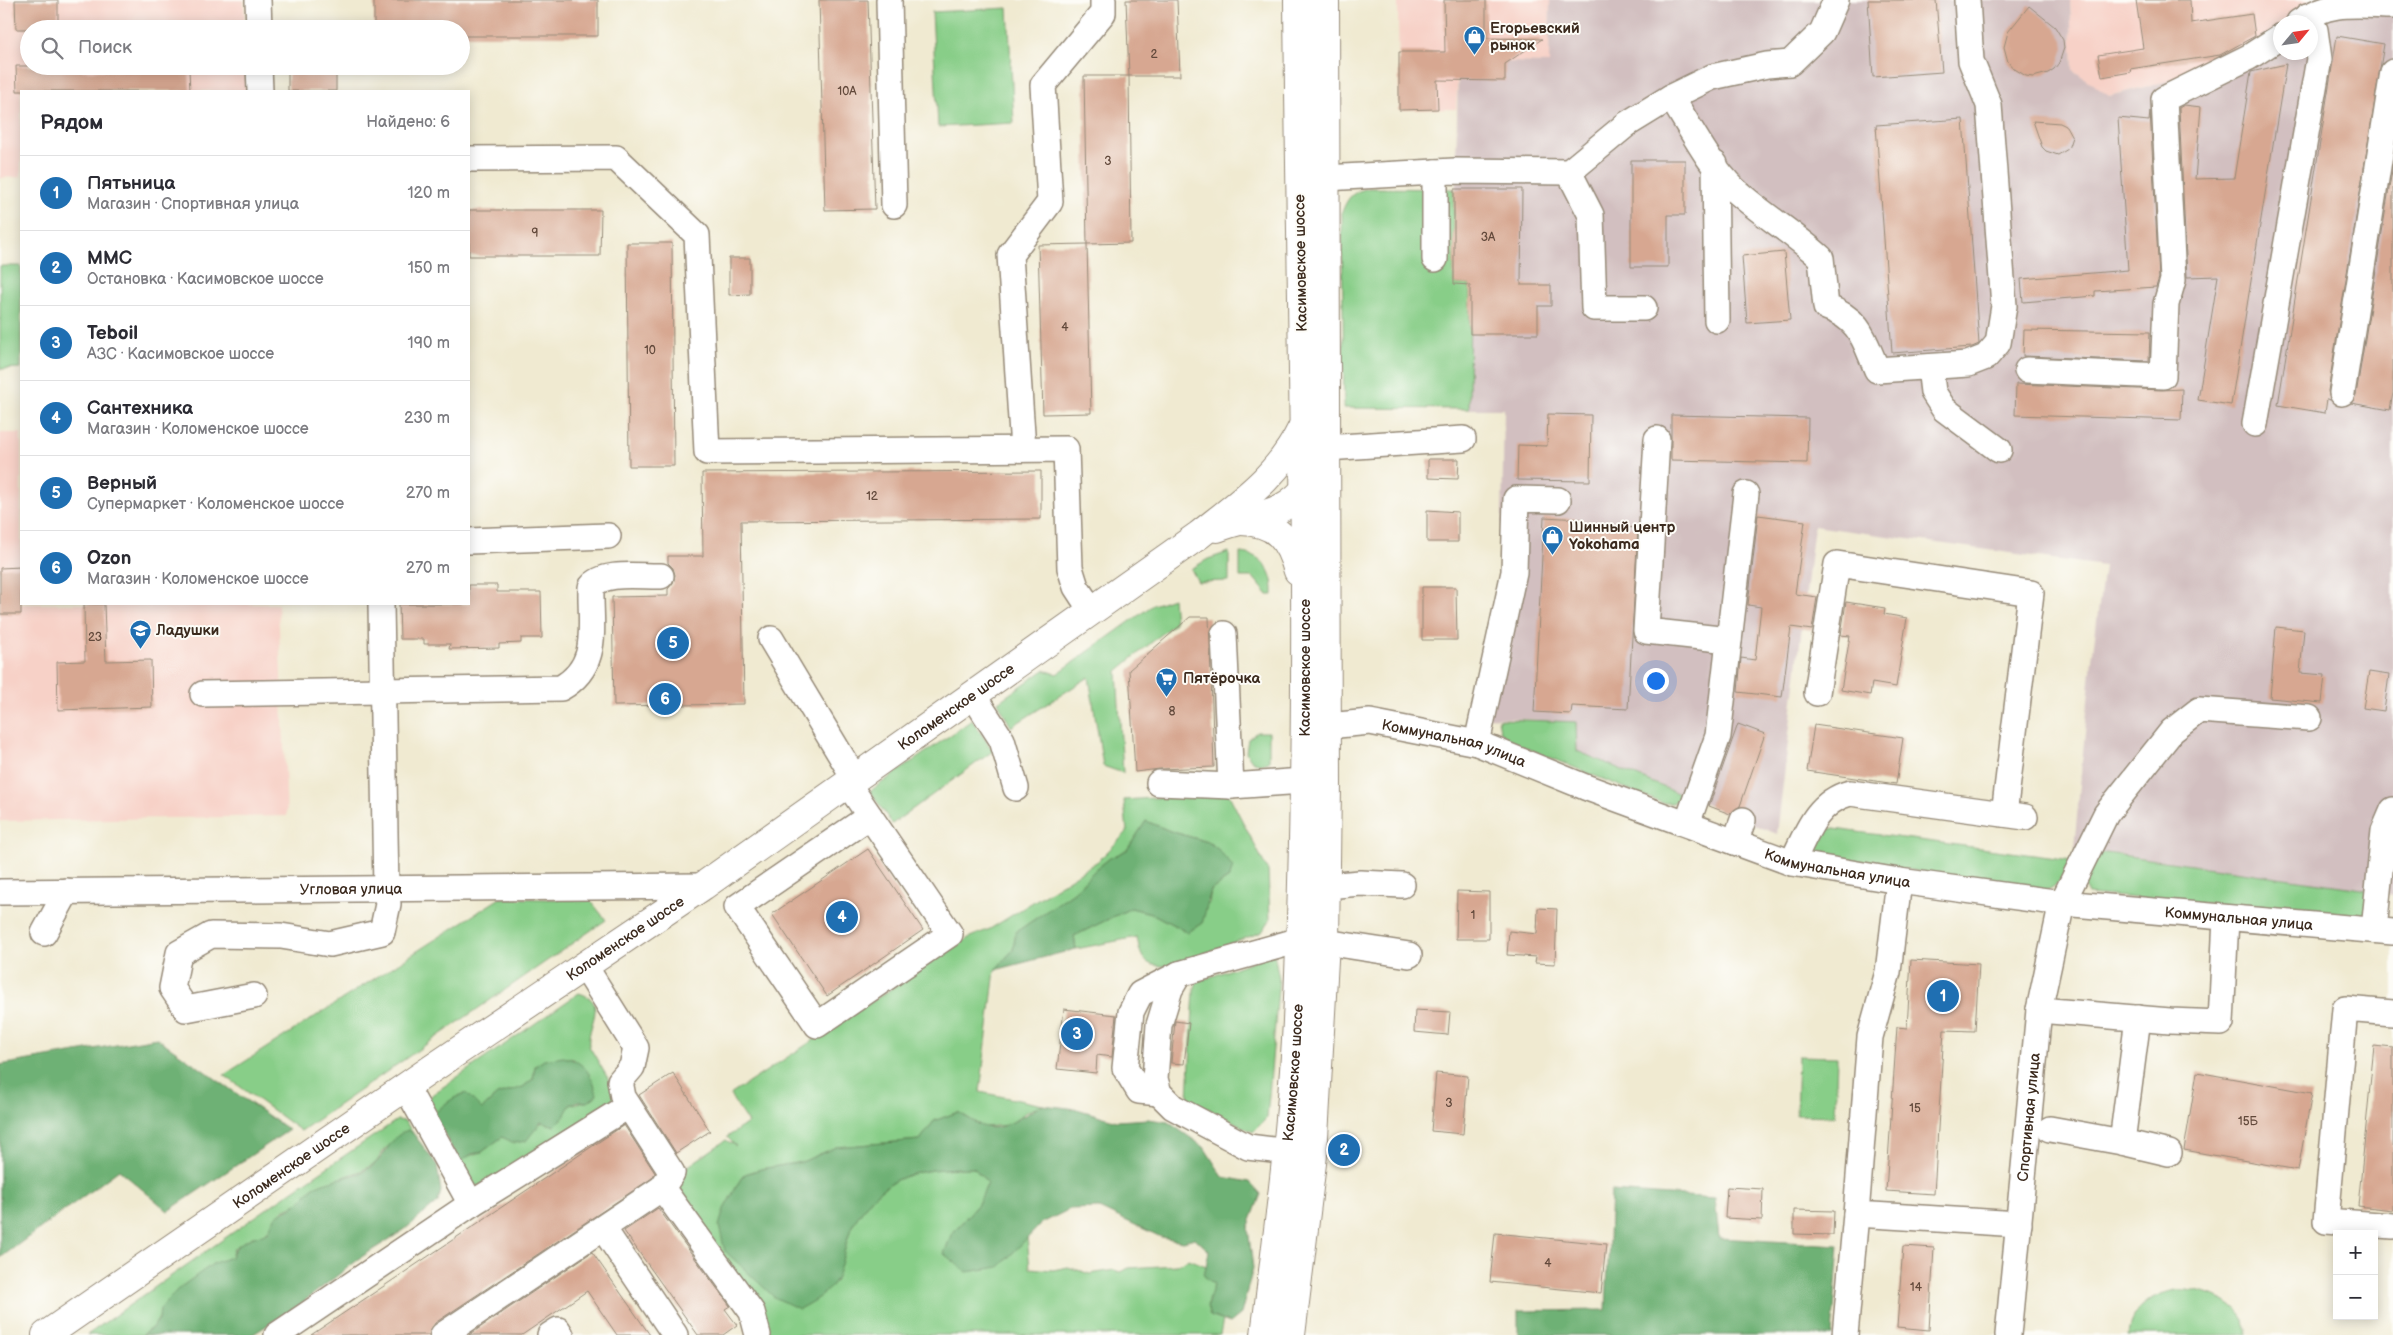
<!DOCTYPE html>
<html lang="ru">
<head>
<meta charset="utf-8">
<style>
	body { margin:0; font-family:"Balsamiq Sans",sans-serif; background:#f7f7f7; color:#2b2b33 }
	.controls { position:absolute; right:15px; bottom:15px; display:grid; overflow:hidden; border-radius:0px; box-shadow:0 2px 12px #0003 }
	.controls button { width:45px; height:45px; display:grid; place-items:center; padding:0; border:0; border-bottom:1px solid #e1e1e2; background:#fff; color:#2b2b33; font:25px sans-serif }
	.compass { position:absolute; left:2273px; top:15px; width:45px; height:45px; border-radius:50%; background:#fff; box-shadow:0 2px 12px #0003; rotate:61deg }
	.you { position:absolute; left:1655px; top:680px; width:18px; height:18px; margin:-12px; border:4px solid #fff; border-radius:50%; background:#1a73e8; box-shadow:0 0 0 8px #1a73e833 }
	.badge { display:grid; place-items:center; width:32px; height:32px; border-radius:50%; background:#1f6fb2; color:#fff; font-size:16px; font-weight:700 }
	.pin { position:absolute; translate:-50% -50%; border:2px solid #fff; box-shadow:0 1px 5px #0006 }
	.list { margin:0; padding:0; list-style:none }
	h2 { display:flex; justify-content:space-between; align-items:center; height:65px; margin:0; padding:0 20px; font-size:21px }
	h2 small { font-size:16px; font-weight:400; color:#7c7c81 }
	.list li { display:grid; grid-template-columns:32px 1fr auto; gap:15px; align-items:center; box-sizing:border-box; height:75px; padding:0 20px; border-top:1px solid #e1e1e2 }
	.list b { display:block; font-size:19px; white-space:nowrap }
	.list p { margin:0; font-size:16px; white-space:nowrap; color:#7c7c81 }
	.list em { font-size:16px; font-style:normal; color:#7c7c81 }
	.icon { flex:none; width:28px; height:28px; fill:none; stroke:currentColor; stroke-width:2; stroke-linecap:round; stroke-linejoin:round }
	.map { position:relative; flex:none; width:2393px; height:1335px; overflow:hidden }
	.search { position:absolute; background:#fff; box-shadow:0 2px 12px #0003; left:20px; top:20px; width:450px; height:55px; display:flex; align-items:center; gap:12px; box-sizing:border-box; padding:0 18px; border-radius:28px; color:#7c7c81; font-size:19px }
	.panel { position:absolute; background:#fff; box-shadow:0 2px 12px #0003; left:20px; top:90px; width:450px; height:515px; border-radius:0px }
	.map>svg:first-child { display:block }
	.built { fill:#f7d1c7 }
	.industrial { fill:#d2bfc0 }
	.green { fill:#88ce88; stroke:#627c53 }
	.forest { fill:#6eb174; stroke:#546e49 }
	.building { fill:#d7a791 }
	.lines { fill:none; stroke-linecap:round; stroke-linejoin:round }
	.minor-casing { stroke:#968a78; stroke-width:28 }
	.major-casing { stroke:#968a78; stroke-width:30 }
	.minor { stroke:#fff; stroke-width:25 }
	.major { stroke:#fff; stroke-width:28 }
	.labels { text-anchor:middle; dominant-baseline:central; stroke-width:4; stroke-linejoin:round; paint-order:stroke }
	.number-label { font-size:12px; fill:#62493b }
	.poi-label { font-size:15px; font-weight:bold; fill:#3b2a1e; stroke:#fdfcf7; text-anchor:start }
	.street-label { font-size:15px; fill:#3b2a1e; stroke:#fdfcf7 }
</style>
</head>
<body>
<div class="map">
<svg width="2393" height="1335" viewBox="0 0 2393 1335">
	<rect width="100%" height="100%" fill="#fdfcf7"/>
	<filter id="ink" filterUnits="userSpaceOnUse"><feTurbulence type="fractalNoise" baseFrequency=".02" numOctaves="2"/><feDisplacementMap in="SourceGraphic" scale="10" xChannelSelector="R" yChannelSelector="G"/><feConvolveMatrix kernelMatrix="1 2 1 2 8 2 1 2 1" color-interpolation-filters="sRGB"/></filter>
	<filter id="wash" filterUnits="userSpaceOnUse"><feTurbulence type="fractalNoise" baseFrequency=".0096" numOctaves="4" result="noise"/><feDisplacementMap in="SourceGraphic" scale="20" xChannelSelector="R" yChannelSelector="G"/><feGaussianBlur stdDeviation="1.12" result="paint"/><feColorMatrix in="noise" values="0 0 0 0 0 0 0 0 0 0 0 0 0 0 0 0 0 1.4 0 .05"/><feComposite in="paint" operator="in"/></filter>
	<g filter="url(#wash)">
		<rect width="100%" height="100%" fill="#f0ead1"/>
		<path class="built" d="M0,0h244l1,29h-216v37h216l1,25h-225v86l-21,1z
			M1398,0h152l-1,63 -91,-2 -2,48 -57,1z
			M2070,0h239l-23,22h-6v6l-92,48 -80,20 -35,-26z
			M0,433h21v171h257l9,212 -287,5z"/>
		<path class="industrial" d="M1550,0h520l3,70 36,26 79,-20 92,-48v24h30v-30h-24l23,-22h84v896l-31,-7 -288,-41 18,-189 12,-93 -290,-40 -37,308 -200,-83 -1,-29 -105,-6 30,-145 3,-162h-35l1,-124 -16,-1 4,-223 91,2z"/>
		<path class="green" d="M1008,8l6,115 -76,4 -6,-115z
			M1369,188l85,1v95l16,1 -1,124 -125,-1 -2,-196c6,-15 10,-20 27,-24z
			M0,266h21v102l-21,1z
			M1229,552v29l-31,1 -7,-13 17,-10z
			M1240,553c24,1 34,20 33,42h-5l-15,-18h-13z
			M1173,598l2,25 -58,48 6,102 -20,-7 -14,-89 -78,50 -13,-25 46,-32 13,4 96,-69z
			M1498,719l78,3 1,29 105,44 -9,8h-11l-151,-61 -11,-11z
			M972,720l21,31 -101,73 -22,-33z
			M1257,732h12v30l-8,2 -9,-3 -6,-9 2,-13z
			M1228,793l40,78 2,49 -8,12 -92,34c-26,1 -29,-6 -33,-29l-61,12 -2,-13 57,-28 20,5 36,19 22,-29 2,-13 18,-12 -21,-36 -38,-11 -24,-10 -19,29 -17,8 -15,12 -21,22 -58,40 -3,18 -18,20 -15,122 63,13 -17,7 -17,13 -26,2 -25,-15 -24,9 -14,19 -84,7 -34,15 -41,7 -16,5 -5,6 -15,71 23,20 87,11c6,-17 10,-35 15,-51 2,-7 8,-14 12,-20 26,-40 67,-43 112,-43l14,15 -10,21 -27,31 48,32 28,-30 3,31 23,2 15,-3 22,7 24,-4 6,2 9,-4 47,-3 13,-6 17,7 -1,10 9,8 -4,32 13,4 -3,15h-459l-84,-152 10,-16 39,-27 10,6 -9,-9 21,-14 -18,-28 240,-158 20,-8 108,-68 29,-29 -3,-32z
			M1819,827l253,33c-8,15 -13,28 -31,32l-220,-37 -6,-5 -4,-7z
			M2099,852l263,37 10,2 -6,23 -4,3 -274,-23 -5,-10z
			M500,898l90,2 16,20 -305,211 -77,-56z
			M1274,953l5,25 -12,140 -14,14 -65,-34 6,-108 3,-8z
			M579,993c31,9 7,32 10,53l34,58 -144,82 -9,-1 -19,-24 31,-9 20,-15 23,4c13,-18 39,-40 63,-39l-14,-43c-15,-2 -27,-1 -39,7l-2,13 -10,8 -26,8 -15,14 -48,5 -7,-14 6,-6z
			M1798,1056l39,1 -2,59 -39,-1z
			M397,1120l8,1 8,12 -5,-3 -24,20 -8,13 -15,8 -49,17 -13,15 -16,7 -14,20 -10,7h-7l-18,11 -3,9 -17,7 -36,25 -25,38 -11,8h-55l192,-135z
			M2176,1290c28,-2 68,13 72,45h-120c2,-26 24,-40 48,-45z"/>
		<path class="forest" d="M1146,821l24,10 38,11 11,8 14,17 -4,11 -18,12 -9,34 -15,8 -36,-19 -20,-5 -57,28 2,13 -81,21 18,-20 3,-18 58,-40 21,-22 15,-12 17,-8z
			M157,1038l132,92 -121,81 -49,-41 -119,88v-193z
			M563,1057c20,3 30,18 34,38l-9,7 -10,-1 -8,4 -7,13 -8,8 -14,-4 -15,19 -12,2 -12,-6 -20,15 -10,2 -13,8 -25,-48c10,-10 19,-17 32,-21l16,16 15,-14 26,-8 10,-8 2,-13 9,-6z
			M1043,1105l34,4 40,12 32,-2 19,3 36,25 19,30 27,5 11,12 -13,34 5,40 -12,46 -11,9 -20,-7 -3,-10 7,-22 -10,-8 5,-25 -14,-13 -12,3 -22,-4 -62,-29 -29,1 -28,14 -43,44 -32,5 -23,-18 7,-19 27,-31 10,-21 -14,-15c-45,0 -86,3 -112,43 -4,6 -10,13 -12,20 -14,44 -5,54 -51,78l-25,-12 -49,-46 -6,-25 5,-17 16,-29 5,-6 16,-5 41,-7 34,-15 84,-7 14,-19 24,-9c8,4 16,11 24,14 21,8 43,-13 61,-21z
			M408,1130l5,3 24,32 4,26 -3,11 -34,28 -41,26 -64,49 -47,30h-110l11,-8 6,-8 1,-10 18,-20 36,-26 17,-6c7,-19 23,-18 38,-26 6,-21 14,-17 29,-28 6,-4 9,-12 16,-16 19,-10 46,-9 62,-24 11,-11 16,-28 32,-33z
			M1611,1191l104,7 4,40 120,7 -7,90h-314v-24l88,-1z"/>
		<g id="blocks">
			<path class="building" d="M15,0h43v29h-42z
				M374,0h224v36h-137v-7h-87z
				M819,0h49l7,209 -50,1z
				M1126,0h51l3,76h-51z
				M1444,0h42v38l56,1 -37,25v17l-68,-1 1,29 -39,1v-58h46z
				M1868,0h68l6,72 -69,5z
				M2136,0h54l1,23 61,-9 3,22 -35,19 -90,14 1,3 -29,5 -4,-22 45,-7z
				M2029,6l26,21 8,13 1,8 -5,15 -5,6 -6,4 -15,4 -7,-1 -13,-8 -5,-6 -4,-15 4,-15z
				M2337,36l47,8 -56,347 2,9 -3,-1 -2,14 -47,-8z
				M2286,64l-55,341 -33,-5 20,-124 -31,1 -8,-169 5,-3 17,2 -6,72 39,-1 17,-106z
				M16,66h43v5l130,-1 1,21h-173z
				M288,66h48v25h-48z
				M1084,76h45l2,167 -44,1z
				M2150,111l9,167 -3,9 -61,4v5l-72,6 -2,-23 107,-9 -10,-152 31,3z
				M1963,119l16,225 -7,3 -80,6 -16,-228z
				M2033,121l27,2 6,3 6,11 -4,12 -10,6 -12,-4 -4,-4z
				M1631,160h54v55h-17v52h-37z
				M2393,164v229l-3,17 -39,-7 5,-8z
				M1454,189h68l-1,96h30v21h-13v28h-68v-49l-16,-1z
				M469,210h132l-1,46h-131z
				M627,243h45l2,223h-45z
				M1087,244l4,169 -48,1 -5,-169z
				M1784,252l6,68 -43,3 -5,-67z
				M729,258h21v36l-21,1z
				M2024,330l126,2 -1,29 -126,-5z
				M2016,384l146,6 20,-1 -1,31 -166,-5z
				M1548,414l43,1 -1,66 -73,-1 1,-35 29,1z
				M1671,415l137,3 -1,45 -136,-3z
				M1428,459h31l-1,20 -30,-1z
				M1041,471v48l-300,2 3,183 -130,2 -2,-109 56,-1v-7l5,-6 2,-8 -2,-7 -5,-5v-7h35l-1,-83z
				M1427,510l31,2v30h-31z
				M1758,515l47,6 -10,73 22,3 -5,33 -21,-3 -9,70 -44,-5 3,-34 14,2 6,-53 -13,-2z
				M1544,517l37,2v5l57,4 -10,181 -56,-3 -1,8 -37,-2z
				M21,567v47h-21v-46z
				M469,585h28v7h44l1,46h-21v5l-22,1v4l-50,1 1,-5h-26v-5h-24l-1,-35h70z
				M1422,587h34l1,53h-35z
				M1846,602l39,6 -1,6 23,4 -11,69 -24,-4 -2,12 -29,-5 9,-54 -9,-1z
				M84,604h20l2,57 45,-1 1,47 -94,3 -1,-48 28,-1z
				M1190,617h19l5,150 -54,2 -25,3 -6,-102z
				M2276,627l28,3 -4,43 25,2 -3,28 -52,-5z
				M2369,672l20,3 -5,36 -21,-3z
				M1738,724l27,10 -25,72 -10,8 -21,-8z
				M1814,725l89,13 -7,46 -89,-13z
				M868,849l55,81 -96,66 -55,-82z
				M1457,891l32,1v47h-33z
				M1538,908l19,1 -2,55 -20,-1 1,-6 -29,-2 2,-24 28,3z
				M1911,960l68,4 -4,67 -31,-1 -10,164 -48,-3 11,-164 10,1z
				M1064,1009l52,6 -4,42 -15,-2 -1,18 -39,-4z
				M1415,1010l35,2 -2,23 -34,-3z
				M1175,1021l14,2 -5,41 -13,-1z
				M2374,1046l19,2v162l-35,-4z
				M2197,1072l115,21 -14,77 -114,-20z
				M673,1073l37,58 -34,22 -37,-58z
				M1436,1073l32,3 -5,58 -32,-3z
				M624,1125l31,48 -3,5 -217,145 -6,12h-118z
				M1727,1187l36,2 -1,31 -37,-2z
				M658,1208l72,98 -5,3 12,16 -14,10h-25l-74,-104z
				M1794,1210l40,1 -1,24 -39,-1z
				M1495,1233l111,11 -5,49 -111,-11z
				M1903,1246l31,2 -5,82 -32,-3z
				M592,1252l58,83h-33l-30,-44 -65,44h-53z"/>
		</g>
	</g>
	<g filter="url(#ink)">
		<use href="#blocks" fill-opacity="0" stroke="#968a78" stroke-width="1"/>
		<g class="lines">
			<defs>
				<g id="minor">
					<path d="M258,0l1,29"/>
					<path d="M889,0l5,205"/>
					<path d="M2299,22c32,-22 55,-17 94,-16"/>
					<path d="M259,66l1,25"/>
					<path d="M1671,97c18,28 38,68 63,92 27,25 60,44 87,69l5,49c35,12 38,33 51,63l91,-6 18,-7 12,-14 6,-37 -15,-201 -18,-44 -4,-61"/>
					<path d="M469,159l147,-1 81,77 10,217 359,-3 4,119 6,19 15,23"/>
					<path d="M1715,164l2,156"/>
					<path d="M1569,172l22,43 3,93h50"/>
					<path d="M1325,178l129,-7 115,1 58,-48 44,-27 41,-20 55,-12 23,-2 32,-31 14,-32"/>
					<path d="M1435,259v-87"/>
					<path d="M1930,367l3,25 11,17 55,41"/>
					<path d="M2027,370l136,6 3,-72 7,-24 -9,-181 85,-42 31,-20"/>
					<path d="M2342,393l51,-321"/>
					<path d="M2255,424l64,-365 -4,-29 -8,-14"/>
					<path d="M1657,439l-11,192 83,9"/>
					<path d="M1326,448l137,-9"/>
					<path d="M1023,449l-13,-194 40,-53 -7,-117 60,-72v-13"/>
					<path d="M469,541l139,-5"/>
					<path d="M1224,634l7,152 72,-5"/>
					<path d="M771,639l84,140"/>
					<path d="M1817,693l20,-129 194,29 -27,221"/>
					<path d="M203,694l358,-6c40,-23 29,-61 30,-101 13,-17 51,-10 70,-11"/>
					<path d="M973,695l29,45 14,48"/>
					<path id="s1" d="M1306,728l64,-6 107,21 108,44 207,76 107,18 163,22 331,29"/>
					<path d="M1477,743l37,-171 2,-73 42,1"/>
					<path d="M1159,783l72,3"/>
					<path d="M848,784l102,150 -133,91 -80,-118 133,-91"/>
					<path d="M1687,824l31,-88 28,-242"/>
					<path d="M1735,842l8,-22"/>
					<path d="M1792,863c14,-29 24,-61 58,-70l175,24"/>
					<path d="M1899,881l-11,91 -18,65 -14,177 163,10"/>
					<path d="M1326,886l34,-3 42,2"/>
					<path id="s2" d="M0,892l703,-6"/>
					<path d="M2374,930l10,-99 9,-21"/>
					<path d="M44,933l23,-42"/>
					<path d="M254,996l-68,13 -14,-21 7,-35 32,-18 70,1 49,8 52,-12 6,-28 -2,-14 -5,-286"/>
					<path d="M2039,1010l131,11 51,2 5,-105"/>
					<path d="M2393,1013l-48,-4 -19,212 67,5"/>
					<path d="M2138,1018l-16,124 47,11"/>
					<path d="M406,1087l65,117"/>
					<path d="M1159,1093l-20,-2 -14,-23 6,-56 9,-18 39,-20"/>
					<path d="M2050,1129l72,13"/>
					<path d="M1305,1154l-57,-7 -75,-40 -14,-14 -4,-14 4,-54 11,-36 9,-15 121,-34 25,2 84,13"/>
					<path d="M662,1188l90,124 6,23"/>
					<path d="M603,1228l72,107"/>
					<path d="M277,1335l194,-131 157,-98"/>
					<path d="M443,1335l219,-147 10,-15 -49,-76 -3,-16 12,-14 4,-19 -52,-83"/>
					<path d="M550,1335l8,-5 3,5"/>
					<path d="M1845,1335l11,-121"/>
					<path id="s3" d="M2008,1335l31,-325 23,-107 44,-89 66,-83 27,-21 110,8"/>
				</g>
				<g id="major">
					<path d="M1241,521c36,1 48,18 57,50"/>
					<path d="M1217,528c38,-15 66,-9 93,-45"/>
					<path id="s4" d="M46,1335l384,-265 273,-184 496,-351c41,-33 80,-59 103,-107"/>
					<path id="s5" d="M1265,1335c13,-104 27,-209 32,-314 16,-340 4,-681 1,-1021"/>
					<path d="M1291,1335l22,-180 12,-213 2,-158 -2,-784"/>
				</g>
			</defs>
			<use href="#minor" class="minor-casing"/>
			<use href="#major" class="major-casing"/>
			<use href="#minor" class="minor"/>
			<use href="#major" class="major"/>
		</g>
	</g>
	<defs>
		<symbol id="shop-pin" viewBox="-11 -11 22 30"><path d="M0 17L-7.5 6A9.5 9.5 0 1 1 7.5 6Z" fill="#1f6fb2" stroke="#fdfcf7"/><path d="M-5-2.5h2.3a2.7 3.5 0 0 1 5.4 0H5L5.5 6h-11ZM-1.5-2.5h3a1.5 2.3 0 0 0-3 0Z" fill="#fff"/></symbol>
		<symbol id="school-pin" viewBox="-11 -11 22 30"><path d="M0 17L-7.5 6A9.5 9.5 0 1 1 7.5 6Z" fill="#1f6fb2" stroke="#fdfcf7"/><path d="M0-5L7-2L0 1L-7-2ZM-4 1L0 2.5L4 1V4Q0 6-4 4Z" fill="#fff"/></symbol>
		<symbol id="supermarket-pin" viewBox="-11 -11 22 30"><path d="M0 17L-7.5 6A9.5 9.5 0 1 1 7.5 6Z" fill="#1f6fb2" stroke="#fdfcf7"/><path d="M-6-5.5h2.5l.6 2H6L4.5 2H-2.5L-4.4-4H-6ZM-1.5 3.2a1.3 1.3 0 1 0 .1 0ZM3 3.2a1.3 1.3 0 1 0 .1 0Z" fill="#fff"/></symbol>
	</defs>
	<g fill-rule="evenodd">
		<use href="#shop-pin" x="1462" y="24" width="25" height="34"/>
		<use href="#shop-pin" x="1540" y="524" width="25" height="34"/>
		<use href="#school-pin" x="128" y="618" width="25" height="34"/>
		<use href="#supermarket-pin" x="1154" y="666" width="25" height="34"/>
	</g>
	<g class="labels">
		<g class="number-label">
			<text x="1154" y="54">2</text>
			<text x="847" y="91">10А</text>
			<text x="1108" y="161">3</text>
			<text x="535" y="233">9</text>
			<text x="1488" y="237">3А</text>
			<text x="1065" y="327">4</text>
			<text x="650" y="350">10</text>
			<text x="872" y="496">12</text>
			<text x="95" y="637">23</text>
			<text x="1172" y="711">8</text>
			<text x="1473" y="915">1</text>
			<text x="1449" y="1103">3</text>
			<text x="1915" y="1108">15</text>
			<text x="2248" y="1121">15Б</text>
			<text x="1548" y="1263">4</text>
			<text x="1916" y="1287">14</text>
		</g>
		<g class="poi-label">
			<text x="1490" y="28">Егорьевский<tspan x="1490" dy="17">рынок</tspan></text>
			<text x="1569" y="527">Шинный центр<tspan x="1569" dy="17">Yokohama</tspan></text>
			<text x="156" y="630">Ладушки</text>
			<text x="1183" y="678">Пятёрочка</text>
		</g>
		<g class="street-label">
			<text transform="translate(1301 263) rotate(-91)">Касимовское шоссе</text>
			<text stroke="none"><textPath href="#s5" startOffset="669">Касимовское шоссе</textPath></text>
			<text stroke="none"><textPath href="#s4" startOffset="1106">Коломенское шоссе</textPath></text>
			<text stroke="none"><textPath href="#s1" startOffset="151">Коммунальная улица</textPath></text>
			<text stroke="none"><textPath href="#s1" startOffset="556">Коммунальная улица</textPath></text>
			<text stroke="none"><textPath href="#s2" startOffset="351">Угловая улица</textPath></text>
			<text stroke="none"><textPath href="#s1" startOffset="961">Коммунальная улица</textPath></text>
			<text stroke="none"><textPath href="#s4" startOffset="702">Коломенское шоссе</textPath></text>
			<text stroke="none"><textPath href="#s5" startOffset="264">Касимовское шоссе</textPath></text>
			<text stroke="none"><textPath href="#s3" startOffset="219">Спортивная улица</textPath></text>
			<text stroke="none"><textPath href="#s4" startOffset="298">Коломенское шоссе</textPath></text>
		</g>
	</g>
</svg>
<div class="controls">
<button>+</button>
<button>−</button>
</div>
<svg class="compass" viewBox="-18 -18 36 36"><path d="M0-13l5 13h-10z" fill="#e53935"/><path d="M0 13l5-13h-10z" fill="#7c7c81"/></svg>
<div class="you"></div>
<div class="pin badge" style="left:1943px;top:996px">1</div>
<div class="pin badge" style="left:1344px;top:1150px">2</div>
<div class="pin badge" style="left:1077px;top:1034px">3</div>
<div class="pin badge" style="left:842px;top:917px">4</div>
<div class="pin badge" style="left:673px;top:643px">5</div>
<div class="pin badge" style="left:665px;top:699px">6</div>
<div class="search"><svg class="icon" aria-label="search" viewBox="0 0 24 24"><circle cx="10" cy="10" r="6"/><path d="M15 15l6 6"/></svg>Поиск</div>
<section class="panel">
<h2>Рядом<small>Найдено: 6</small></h2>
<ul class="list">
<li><span class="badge">1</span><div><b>Пятьница</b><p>Магазин · Спортивная улица</p></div><em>120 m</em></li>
<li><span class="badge">2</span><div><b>ММС</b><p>Остановка · Касимовское шоссе</p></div><em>150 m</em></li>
<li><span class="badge">3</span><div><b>Teboil</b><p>АЗС · Касимовское шоссе</p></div><em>190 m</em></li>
<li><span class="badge">4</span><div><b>Сантехника</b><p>Магазин · Коломенское шоссе</p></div><em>230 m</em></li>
<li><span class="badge">5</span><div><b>Верный</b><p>Супермаркет · Коломенское шоссе</p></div><em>270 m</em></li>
<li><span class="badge">6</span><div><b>Ozon</b><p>Магазин · Коломенское шоссе</p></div><em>270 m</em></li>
</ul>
</section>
</div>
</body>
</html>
